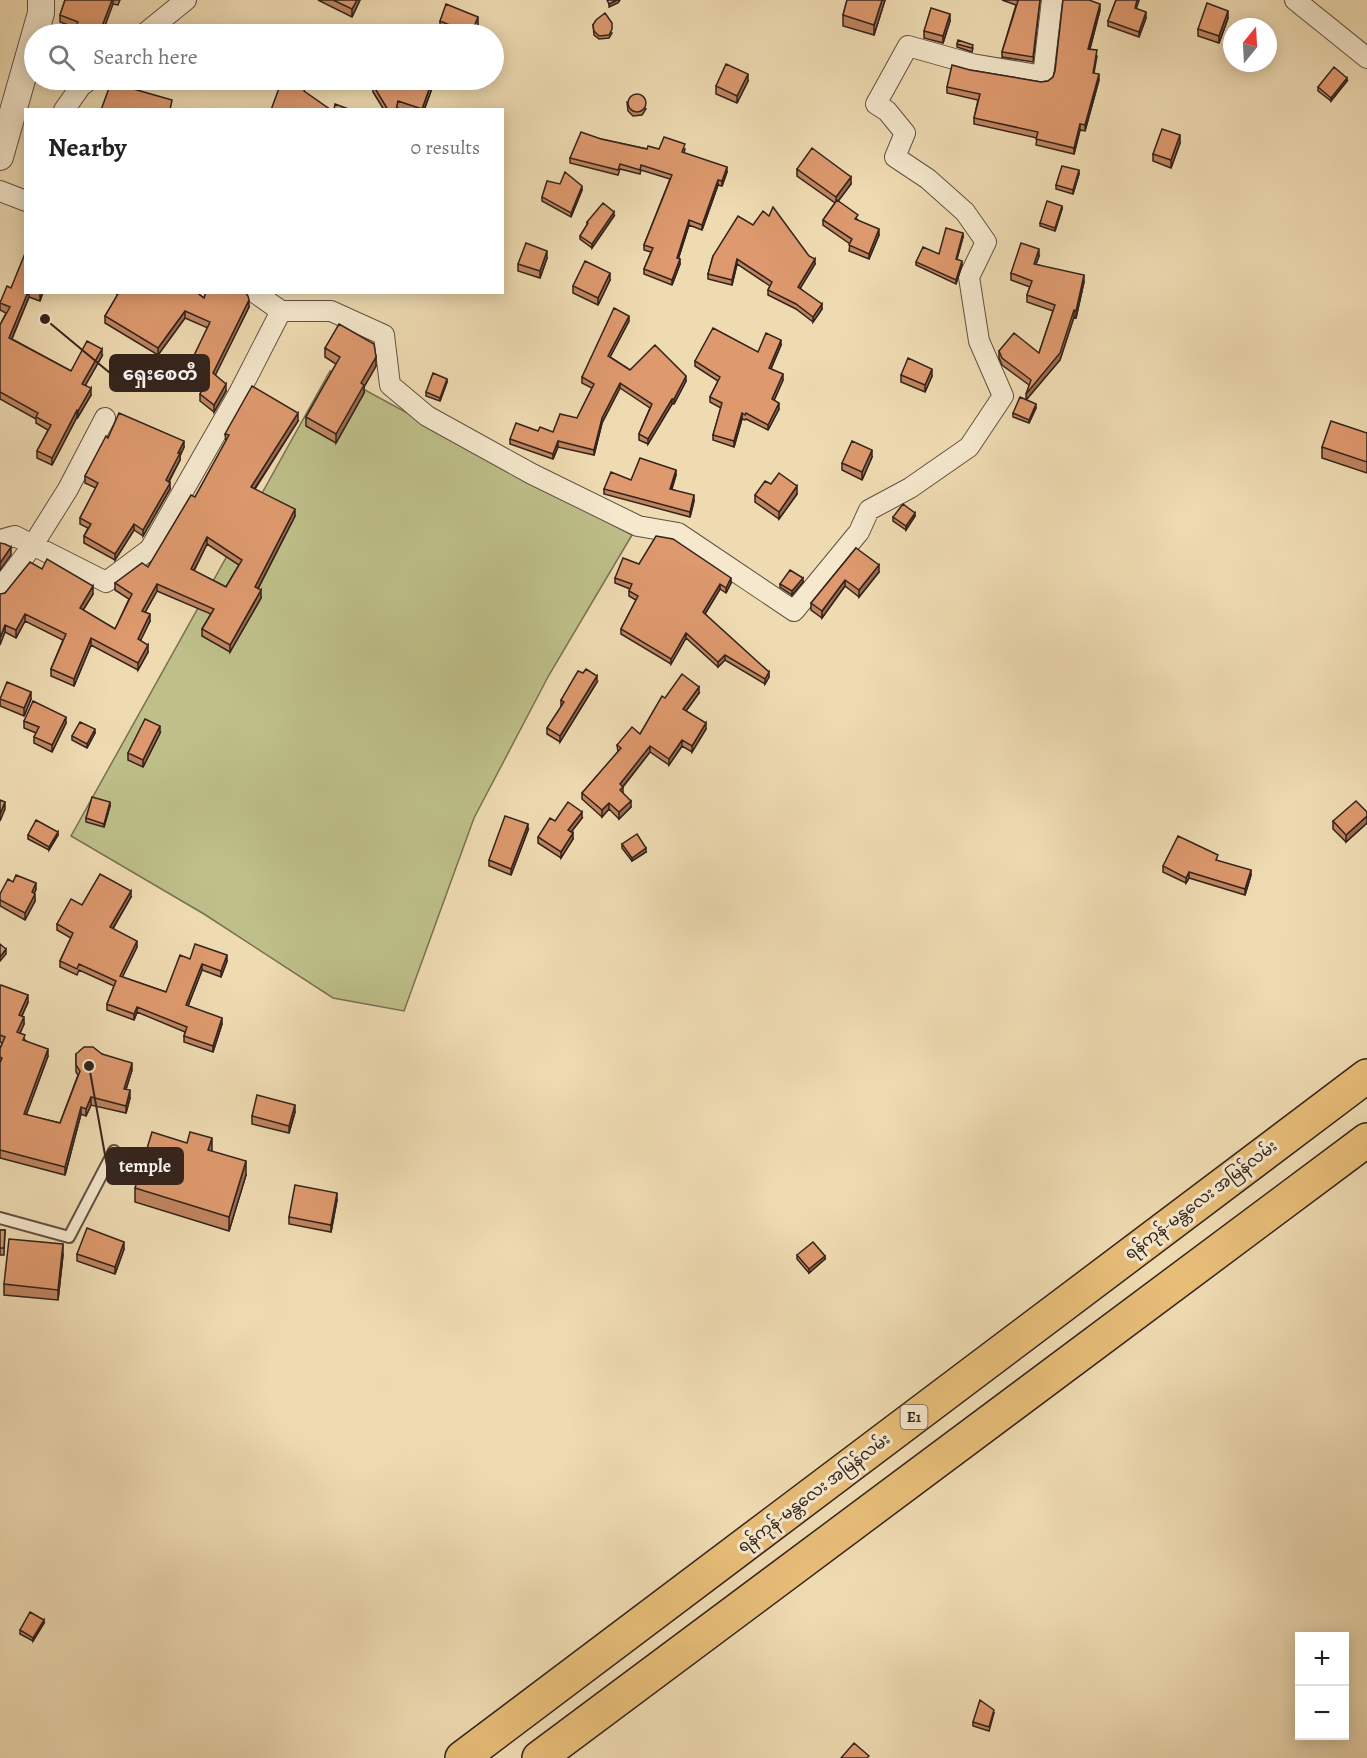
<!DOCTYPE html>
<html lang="en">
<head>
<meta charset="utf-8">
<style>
	body { margin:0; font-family:Alegreya,"Noto Sans Myanmar",serif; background:#f2f2f2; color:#222 }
	.controls { position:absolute; right:18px; bottom:18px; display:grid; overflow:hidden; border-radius:0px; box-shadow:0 3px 15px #0003 }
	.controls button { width:54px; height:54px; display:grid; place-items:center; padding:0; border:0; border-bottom:2px solid #e0e0e0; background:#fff; color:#222; font:30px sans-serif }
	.compass { position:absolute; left:1223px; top:18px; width:54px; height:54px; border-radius:50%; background:#fff; box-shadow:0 3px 15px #0003; rotate:18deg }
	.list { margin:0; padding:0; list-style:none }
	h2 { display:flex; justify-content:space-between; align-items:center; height:78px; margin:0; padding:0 24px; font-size:26px }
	h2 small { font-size:20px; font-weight:400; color:#767676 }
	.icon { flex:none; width:33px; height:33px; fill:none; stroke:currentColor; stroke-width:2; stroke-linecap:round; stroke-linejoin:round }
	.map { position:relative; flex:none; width:1367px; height:1758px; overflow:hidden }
	.search { position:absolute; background:#fff; box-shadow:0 3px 15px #0003; left:24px; top:24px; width:480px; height:66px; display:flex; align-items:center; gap:15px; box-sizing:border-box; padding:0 21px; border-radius:33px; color:#767676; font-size:22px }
	.panel { position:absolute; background:#fff; box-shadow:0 3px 15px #0003; left:24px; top:108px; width:480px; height:186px; border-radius:0px }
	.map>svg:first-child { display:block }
	.green { fill:#bebf89; stroke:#787152; stroke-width:1.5 }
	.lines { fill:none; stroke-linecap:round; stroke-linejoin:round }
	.service-casing { stroke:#625142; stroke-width:14 }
	.minor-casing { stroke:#625142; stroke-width:22 }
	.tertiary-casing { stroke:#625142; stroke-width:28 }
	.trunk-casing { stroke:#33231c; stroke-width:36 }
	.service { stroke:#f5e8cd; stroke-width:10 }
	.minor { stroke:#f5e8cd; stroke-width:20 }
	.tertiary { stroke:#f5e8cd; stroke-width:26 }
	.trunk { stroke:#e8be79; stroke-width:33 }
	.wall { fill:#bf845f; stroke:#33231c; stroke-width:1.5; fill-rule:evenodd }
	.shaded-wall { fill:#9b6b4d; stroke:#33231c; stroke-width:1.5 }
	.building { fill:#de996e; stroke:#33231c; stroke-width:1.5; fill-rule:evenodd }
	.labels { text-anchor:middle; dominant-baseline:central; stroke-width:6; stroke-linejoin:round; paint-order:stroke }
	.shield { fill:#f5e8cd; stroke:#6d5e51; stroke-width:1.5 }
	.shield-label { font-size:15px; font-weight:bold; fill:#33231c }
	.street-label { font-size:16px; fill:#33231c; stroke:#f5e8cd }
	.leader { fill:none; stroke:#33231c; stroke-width:2 }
	.callout-dot { fill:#33231c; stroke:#f5e8cd; stroke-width:2 }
	.callout { fill:#33231c; stroke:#33231c; stroke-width:2 }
	.callout-label { font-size:18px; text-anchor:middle; font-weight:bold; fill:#fff }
</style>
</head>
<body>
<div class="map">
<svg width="1367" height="1758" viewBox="0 0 1367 1758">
	<rect width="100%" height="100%" fill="#efdbb2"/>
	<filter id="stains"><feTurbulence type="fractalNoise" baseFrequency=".00333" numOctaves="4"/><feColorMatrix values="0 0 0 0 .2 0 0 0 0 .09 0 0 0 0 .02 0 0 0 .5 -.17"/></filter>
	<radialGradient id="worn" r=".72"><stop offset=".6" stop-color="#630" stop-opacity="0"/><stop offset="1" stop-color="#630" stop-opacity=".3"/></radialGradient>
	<path class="green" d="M330,371l302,164 -83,140 -75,143 -70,193 -71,-13 -129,-84 -133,-78z"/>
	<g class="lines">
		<defs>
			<path id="service" d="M0,1218l69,19 45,-86"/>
			<path id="minor" d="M1295,0l72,58
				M144,34l42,-34
				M64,110l17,-24 8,-6
				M0,191l26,10
				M254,292l27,19h50l53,24 6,50 37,31 105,58 106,52 40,7 116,78 65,-79 10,-22 41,-22 59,-41 34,-51 -24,-55 -10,-64 17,-35 -21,-30 -37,-33 -33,-22 10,-24 -18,-22 -11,-7 32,-58 64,18 71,12 9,-76
				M0,540l15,-4 91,46 44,-33 89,-156 42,-82
				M0,589l33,-44 35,-56 37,-71"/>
			<path id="tertiary" d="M0,157l41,-144v-13"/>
			<path id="trunk" d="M462,1758l905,-682
				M539,1758l828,-618"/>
		</defs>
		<use href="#service" class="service-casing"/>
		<use href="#minor" class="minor-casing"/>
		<use href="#tertiary" class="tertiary-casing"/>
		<use href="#trunk" class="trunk-casing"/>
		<use href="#service" class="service"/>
		<use href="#minor" class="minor"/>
		<use href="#tertiary" class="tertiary"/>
		<use href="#trunk" class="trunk"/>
	</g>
	<path class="wall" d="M65,0h55l-2,5 -5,-1 -37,24 -16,-6v-7z
		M318,0h42l-8,17z
		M847,0h38l-11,35 -31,-9v-11z
		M1002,0h38l-7,62 -31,-5v-5l14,-47z
		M1116,0h23l-3,8 10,10 -7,19 -31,-11v-5z
		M1100,10l-10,39 7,7 -3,17 5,7 -14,51 -5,-1 -6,24 -38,-9 1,-7 -63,-14v-6l4,-18 -31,-7v-6l23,-17 71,12 7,-1 5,-4 2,-6z
		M1228,18l-9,25 -21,-7v-7z
		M440,21l38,3 -4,10h-20l-14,-6z
		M950,21l-7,22 -19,-5v-7z
		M593,25l19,8 -3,5 -10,1 -5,-4z
		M957,44l16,4 -1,4 -15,-5z
		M215,80h13l-1,4z
		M407,80l24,11 -7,19h-21l-5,-2v2h-14l-11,-18v-7z
		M748,81l-11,22 -21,-9v-8z
		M1347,81l-16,20 -13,-10v-4z
		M627,102l19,7 -4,6 -9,1 -5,-5z
		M601,139l46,10h38l-1,4 43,19 -5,14 -4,-1 -16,45 -13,-5 -11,34 2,5 -8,21 -28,-11v-5l7,-17 -7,-2v-5l26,-66 -29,-9 -1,4 -20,-5 -2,6 -48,-12v-5z
		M1180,143l-9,25 -18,-7v-7z
		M797,169l54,15 -13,17 20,19 21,15 -10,24 -20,-8 1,-7 -27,-19v-5l12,-17 -38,-27z
		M1079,174l-6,20 -17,-5v-4z
		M560,184l22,6 -11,27 -29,-16v-4z
		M1062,209l-7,22 -15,-5v-3z
		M614,216l-22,32 -12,-9v-3l7,-11v-3z
		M963,237l-6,22 5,6 -6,19 -40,-19v-3l23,-8z
		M713,256l102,8 -15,24 22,21 -9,13 -17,-13 -28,-14v-5l2,-4 -33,-22 -5,21 -24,-6v-5z
		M1039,256l-3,8 48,18 -8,36 -2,-1 -14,43 -34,40 3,-15 -27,-20 -3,-7v-7l40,2 14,-42 -26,-9v-7l3,-8 -19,-7v-7z
		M547,258l-7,20 -22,-7v-7z
		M610,280l-12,25 -25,-12v-7z
		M11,288l15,4h17l-3,9 -11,-4 -17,42 59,32 31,-15 -17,30 6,9 -13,22h-1l-25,48 -15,-7v-7l11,-21 -12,-7v-4l-36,-20v-74l6,-12 -6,-3v-7z
		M114,292h82l8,6 45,9 -34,68 11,16 -12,21 -14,-11v-7l6,-11 -17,-10v-7l19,-38 -23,-10 -27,37 -53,-32v-7l13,-21z
		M629,321l-19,36 20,13 56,11 -12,23h-2l-24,40 -9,-4v-6l11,-26 -30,-20 -18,35 -8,32 -36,-8 -5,12 -43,-15v-5l28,-8 15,1 24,-14 15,-30 -10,-5v-6z
		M781,345l-10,24 12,11 -9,20 5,9 -11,21 -22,-11 -1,1 -3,-1 -8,28 -21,-7v-5l8,-27 -11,-6v-5l8,-16 -23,-15v-5l63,-9z
		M325,348l51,18 -12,21v6l-28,50 -30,-17v-9l30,-53 -11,-7z
		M901,375l31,1 -7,16 -24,-10z
		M447,382l-7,19 -14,-5v-4z
		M1036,408l-7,15 -16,-6v-4z
		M298,421l-43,68 40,27 -37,73 3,9 -31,54 -28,-16v-7l9,-15 -54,-23 -12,21 5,9 -10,19 8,12 -10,18 -47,-25 -17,41 -23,-10v-7l12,-29 -38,-19 -9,17 -11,-6v-39l37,-24 51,25 -10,16 32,19 14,-30 -14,-9v-7l33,-16 47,-70 31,-56 -1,-7zM207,544l32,21 -13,22 -32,-16z
		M1367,433v40l-45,-15v-11z
		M108,438l76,9 -4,9v4l-11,22 1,7 -27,47 -9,-6 -19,30 -31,-17v-7l4,-8 -8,-4v-6l16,-30 -11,-5v-7z
		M872,457l-10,23 -20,-10v-7z
		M676,475l-4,14 22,12 -4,16 -86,-23v-5l27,-9z
		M771,484l26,10 -18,25 -24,-17v-7z
		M915,516l-9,14 -13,-9v-4z
		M856,548l23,24 -20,25 -14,-11 -23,32 -11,-8v-7z
		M639,564l92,19 -5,10 -6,-4 -15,25 64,63 -4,7 -40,-24 -7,7 -32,-29 -15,26 -50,-30v-5l15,-29 -7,-4v-5l1,-2 -15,-6v-5z
		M803,582l-11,13 -12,-8v-3z
		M597,682l-37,60 -13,-8v-6l14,-21v-7z
		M699,693l-13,18 20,18 -14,23 -10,-6 -13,19 -19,-13 -27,35v6l8,14 -12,12 -10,-10 -7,8 -20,-18v-6l36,-41 -1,-7 23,-11 25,-36z
		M0,699h31l-7,17 -24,-10z
		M24,721l42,2 -14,29 -18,-9v-6l2,-4 -12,-5z
		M95,733l-8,15 -15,-8v-4z
		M160,733l-17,34 -15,-7v-7z
		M110,806l-6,21 -18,-5v-4z
		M1367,812v11l-21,19 -13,-13v-8z
		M582,818l-11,14 2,7 -12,19 -23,-15v-6l17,-16z
		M528,830l-17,45 -22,-9v-6z
		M28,835h30l-9,15 -21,-11z
		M622,844l24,8 -14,9 -10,-13z
		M1218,861l33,14 -6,20 -56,-17 -3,5 -23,-11v-6z
		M13,882l23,7 -2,5 1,7 -10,19 -25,-14v-12z
		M131,897l-18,32 24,18 -15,30 44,15 24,-33 37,2 -6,16 -19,-7 -14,36 34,18 -9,28 -29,-10v-6l1,-4 -48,-20 -3,8 -27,-10v-6l7,-18 -35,-16 -2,5 -17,-8v-6l11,-23 -14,-8v-6l25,-19z
		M0,987l28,15 -6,14 2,8 -4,9 5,7 23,16 -22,59 34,8 18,-48 -2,-3v-18h26l30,16 -6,19 4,9 -4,15 -35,-8 -5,11 -5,-2 -16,61 -65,-17v-109l2,-6 -2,-1z
		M295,1112l-6,21 -37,-9v-8z
		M246,1175l-17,56 -94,-29v-14z
		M337,1200l-6,32 -42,-8v-7z
		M0,1230h5l-1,25h-4z
		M124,1249l-9,25 -38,-13v-7z
		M63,1255l-5,45 -54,-5v-11z
		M797,1255l28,4 -16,14 -12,-14z
		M44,1623l-11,18 -13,-7v-4z
		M994,1713l-5,18 -16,-5v-4z"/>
	<path class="shaded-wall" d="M112,0h1v4l-11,30h-3z
		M357,0h3l-8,17v-8z
		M617,0h3l-2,3 -9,4v-3z
		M882,0h3l-11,35v-10z
		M1137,0h2l-4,13v-5z
		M1100,4v6l-12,45v-6z
		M1228,11v7l-9,25v-7z
		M1146,12v6l-7,19v-5z
		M950,14v7l-7,22v-7z
		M478,17v7l-4,10h-3z
		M748,74v7l-11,22v-7z
		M1099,74v6l-14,51v-6z
		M1347,78v3l-16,20v-3z
		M136,80h5l-11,15v-7z
		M431,84v7l-7,19 -2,-1z
		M1080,124v6l-6,24v-6z
		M1180,135v8l-9,25v-8z
		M727,167v5l-5,14v-5z
		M1079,170v4l-6,20v-4z
		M851,177v7l-15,20v-7z
		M718,180v5l-16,45v-5z
		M582,186v4l-11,27v-4z
		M1062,206v3l-7,22v-3z
		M614,212v4l-22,32v-4z
		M689,220v5l-12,38v-5z
		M879,229v6l-10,24v-5z
		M963,233v4l-7,25v-3z
		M1039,249v7l-5,14v-6z
		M547,251v7l-7,20v-7z
		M680,259v5l-8,21v-5z
		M737,259v5l-5,21v-5z
		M815,259v5l-17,28v-5z
		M962,261v4l-6,19v-4z
		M610,273v7l-12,25v-7z
		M1084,275v7l-8,36v-7z
		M28,292h1v5l-20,48v-7z
		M40,292h3l-3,9z
		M249,300v7l-36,73v-7z
		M822,304v5l-9,13v-5z
		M1074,310v7l-14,43 -34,40v-6z
		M185,311v7l-27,37v-7z
		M629,316v5l-21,40v-5z
		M781,340v5l-12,28v-5z
		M102,349v7l-20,35v-7z
		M376,357v9l-12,21v6l-28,50v-9l25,-51z
		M932,369v7l-7,16v-7z
		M783,374v6l-11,25v-6z
		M686,376v5l-12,23v-5z
		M447,379v3l-7,19v-3z
		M620,383v5l-18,35 -8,32v-5l8,-32z
		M226,384v7l-12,21v-7z
		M91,388v7l-13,22v-6z
		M672,399v5l-24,40v-5z
		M779,403v6l-11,21v-5z
		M1036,404v4l-7,15v-3z
		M77,410v7l-25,48v-7z
		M298,413v8l-47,73v-7z
		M742,413v6l-8,28v-6z
		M184,441v6l-4,9v4l-14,26v-6z
		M558,441v6l-5,12v-5z
		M872,450v7l-10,23v-8z
		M676,470v5l-6,19v-5z
		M170,483v6l-27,47v-6z
		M797,486v8l-18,25v-7z
		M694,495v6l-4,16v-5z
		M295,509v7l-40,78v-7z
		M915,513v3l-9,14v-4z
		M134,524v6l-19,30v-6z
		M207,537v7l-16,32v-7z
		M11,547v8l-11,15v-7z
		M879,565v7l-20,25v-7z
		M731,578v5l-5,10v-5z
		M803,578v4l-11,13v-4z
		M845,580v6l-23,32v-7z
		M157,584v7l-15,27v-7z
		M720,584v5l-17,28v-5z
		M93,586v8l-13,21v-7z
		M261,590v8l-31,54v-7z
		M25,614v7l-9,17v-8z
		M150,614v7l-12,25v-7z
		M5,625v7l-5,13v-7z
		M686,633v5l-15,26v-5z
		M91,638v7l-17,41v-7z
		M148,645v7l-10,18v-7z
		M725,655v5l-7,7v-5z
		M769,672v5l-4,7v-5z
		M597,676v6l-37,60v-6z
		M699,687v6l-16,22v-6z
		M31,692v7l-7,17v-8z
		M66,717v6l-14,29v-7z
		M706,723v6l-14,23v-6z
		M160,726v7l-17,34v-7z
		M95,729v4l-8,15v-4z
		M682,740v6l-13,19v-6z
		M650,746v6l-30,38v-6z
		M631,801v6l-12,12v-7z
		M5,802v7l-5,12v-7z
		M110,802v4l-6,21v-3z
		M609,803v6l-7,8v-7z
		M582,812v6l-14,18v-6z
		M1367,816v7l-21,19v-7z
		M528,824v6l-17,45v-6z
		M58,832v3l-9,15v-3z
		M573,833v6l-12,19v-6z
		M646,848v4l-14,9v-3z
		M1251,870v5l-6,20v-6z
		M1189,872v6l-3,5v-5z
		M36,883v6l-4,10v-7z
		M131,891v6l-21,36v-6z
		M35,894v7l-10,19v-7z
		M137,941v6l-17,35v-6z
		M6,949v5l-6,7v-4z
		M227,955v6l-6,16v-6z
		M202,964v6l-16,41v-6z
		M28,995v7l-9,20v-7z
		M137,1007v5l-3,8v-6z
		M24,1017v7l-7,16v-8z
		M222,1018v6l-9,28v-6z
		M48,1049v7l-24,65v-7z
		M132,1063v7l-8,26v-7z
		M130,1090v8l-4,15v-7z
		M91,1097v8l-5,11v-7z
		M295,1105v7l-6,21v-7z
		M81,1107v7l-16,61v-8z
		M212,1138v14l-4,-2z
		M246,1161v14l-17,56v-14z
		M337,1193v7l-6,32v-7z
		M124,1242v7l-9,25v-7z
		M63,1244v11l-5,45v-10z
		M825,1256v3l-16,14v-4z
		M44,1620v3l-11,18v-3z"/>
	<path class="building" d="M65,0h47l-13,34h-26l5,-12 -18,-7z
		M333,0h24l-5,9z
		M607,0h10l-8,4z
		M847,0h35l-8,25 -31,-10z
		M1016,0h24l-7,57 -31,-5 16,-51z
		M1063,0h26l11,4 -12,45 9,1 -4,23 6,1 -14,51 -5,-1 -6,24 -38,-9 2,-7 -64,-14 6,-24 -33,-7 5,-22 18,5 71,12 7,-1 5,-4 2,-6z
		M1116,0h21l-2,8 11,4 -7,20 -31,-11z
		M1207,3l21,8 -9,25 -21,-7z
		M446,4l32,13 -7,17 -31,-13z
		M931,8l19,6 -7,22 -19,-5z
		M605,13l7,10v6l-3,6 -10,1 -5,-5 -1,-6 3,-5z
		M958,40l15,5 -1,3 -15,-4z
		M726,64l22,10 -11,22 -21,-10z
		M1334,67l13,11 -16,20 -13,-11z
		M112,80h24l-6,8 42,12 -2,10h-69z
		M282,80h14l11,4 -3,7 27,19h-60z
		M374,80h44l13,4 -9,25 -24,-8 -2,9h-8l-15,-25z
		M628 103a9 9 0 1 1 18 0a9 9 0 1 1-18 0Z
		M335,104l16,6h-17z
		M1162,129l18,6 -9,25 -18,-6z
		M581,132l20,7 46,10 1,-3 11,3 5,-12 21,7 -3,8 45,15 -5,14 -4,-1 -16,45 -13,-5 -12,38 3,1 -8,21 -28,-11 9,-21 -9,-3 28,-70 -31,-10 -1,5 -20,-6 -2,6 -48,-12z
		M812,148l39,29 -15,20 -39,-28z
		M1062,166l17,4 -6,20 -17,-5z
		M565,172l17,14 -11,27 -29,-16 5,-16 13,3z
		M837,200l21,15 -3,4 24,10 -10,25 -20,-9 3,-6 -29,-19z
		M1047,201l15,5 -7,22 -15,-5z
		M603,203l11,9 -22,32 -12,-8 8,-13 -1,-1z
		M773,207l36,49 6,3 -17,28 24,17 -9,13 -17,-13 -28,-14 4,-8 -35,-23 -5,21 -24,-6 5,-18 25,-40 15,9 10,-14 6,5z
		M946,228l17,5 -7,26 6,2 -6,19 -40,-18 7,-15 16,7z
		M526,243l21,8 -7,20 -22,-7z
		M1021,243l18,6 -5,15 50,11 -8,36 -2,-1 -14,43 -34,41 5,-14 -29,-22 -3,-7 15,-18 25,20 16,-48 -28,-10 5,-14 -21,-8z
		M26,251v41h2l-19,46 62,33 16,-30 15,8 -20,35 9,4 -13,23 -1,-1 -25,48 -15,-7 14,-26 -15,-8 2,-4 -38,-21v-67l10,-18 -10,-4 7,-17 4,2z
		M585,261l25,12 -12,25 -25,-12z
		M119,292h77l8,6 2,-6h39l3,4 1,4 -36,73 13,11 -12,21 -14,-11 9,-16 -20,-12 21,-44 -25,-11 -27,37 -53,-32z
		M614,308l15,8 -21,40 22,14 25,-25 31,31 -12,23h-2l-24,40 -9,-5 13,-30 -32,-21 -18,35 -8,32 -36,-9 -5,13 -43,-15 6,-16 22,8 2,-4 13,5 7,-18 17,4 17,-34 -12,-7z
		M339,324l35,20 2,13 -15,26 3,2 -28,49 -30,-17 34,-60 -15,-9z
		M713,328l45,24 8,-19 15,7 -12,28 14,6 -11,25 7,4 -11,22 -22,-12 -1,2 -3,-2 -8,28 -21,-6 9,-32 -12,-6 10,-20 -25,-16z
		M908,358l24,11 -7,16 -24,-10z
		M433,373l14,6 -7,19 -14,-6z
		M252,386l46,27 -47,74 44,22 -40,78 6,3 -31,55 -28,-16 12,-20 -57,-25 -15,27 8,3 -12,25 10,6 -10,18 -47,-25 -17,41 -23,-10 15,-35 -41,-20 -9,16 -11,-5 -5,13v-44l5,-1 25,-31 12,7 5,-10 46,27 -13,22 35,21 17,-35 -17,-11 27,-20 6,4 43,-72 4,2 34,-62 -4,-1zM207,537l35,23 -16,27 -35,-18z
		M1020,397l16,7 -7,16 -16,-7z
		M119,413l65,28 -6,12h2l-14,27 4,3 -27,47 -9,-6 -19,30 -31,-18 7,-12 -11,-6 18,-35 -13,-7 21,-40 2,2z
		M1331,421l36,12v29l-45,-15z
		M852,441l20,9 -10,22 -20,-9z
		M640,458l36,12 -6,19 24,6 -4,17 -86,-23 7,-17 20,8z
		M779,473l18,13 -18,26 -24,-17 10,-14 6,3z
		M903,504l12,9 -9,13 -13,-9z
		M656,536l17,3 58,39 -5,10 -6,-4 -17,28 66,60 -4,7 -40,-24 -7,7 -32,-29 -15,26 -50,-30 17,-33 -9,-5 3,-7 -17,-6 8,-20 16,6z
		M0,543l5,1 6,3 -11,16z
		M856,548l23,17 -20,25 -14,-10 -23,31 -11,-8z
		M790,570l13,8 -11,13 -12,-7z
		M586,669l11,7 -37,60 -13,-8 17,-26 -3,-2 17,-29 5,2z
		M682,674l17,13 -16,22 23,14 -14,23 -10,-6 -13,19 -19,-13 -30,38 3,3 -3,3 11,11 -12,11 -10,-9 -7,7 -20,-17 39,-45 -4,-3 15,-18 8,7 22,-38 3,2z
		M7,682l24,10 -7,16 -24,-9z
		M33,701l33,16 -14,28 -18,-8 5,-10 -15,-6z
		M145,719l15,7 -17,34 -15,-7z
		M80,722l15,7 -8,15 -15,-8z
		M92,797l18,5 -6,22 -18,-6z
		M0,800l5,2 -5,12z
		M1356,801l11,11v4l-21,19 -13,-14z
		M568,802l14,10 -14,18 5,3 -12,19 -23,-15 12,-19 5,3z
		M505,816l23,8 -17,45 -22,-9z
		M36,820l22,12 -9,15 -21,-12z
		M637,834l9,14 -14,10 -10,-14z
		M1178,836l40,19 -2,5 35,10 -6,19 -56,-17 -3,6 -23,-12z
		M100,874l31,17 -21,36 27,14 -17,35 46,16 14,-37 10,4 5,-15 32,11 -6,16 -19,-7 -16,41 36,13 -9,28 -29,-10 3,-9 -50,-20 -3,7 -27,-10 9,-23 -37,-17 -2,5 -17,-8 13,-28 -16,-9 14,-25 11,6z
		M16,875l20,8 -4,9 3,2 -10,19 -25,-13v-6l8,-15 5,3z
		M0,944l6,5 -6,8z
		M1,985l27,10 -9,20 5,2 -7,15 8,3 -2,5 25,9 -24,65 36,9 20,-52 -4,-6v-11l8,-7h9l9,7 30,9 -8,26 6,1 -4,16 -35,-9 -5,12 -5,-2 -16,60 -65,-17v-87l2,-5 -2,-1v-8l5,-12 -5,-2v-48z
		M257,1095l38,10 -6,21 -37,-10z
		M152,1132l35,11 3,-11 22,6 -4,12 38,11 -17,56 -94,-29z
		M295,1185l42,8 -6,32 -42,-8z
		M87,1228l37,14 -9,25 -38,-13z
		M0,1230h5l-1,18h-4z
		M9,1239l54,5 -5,46 -54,-6z
		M813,1242l12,14 -16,13 -12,-14z
		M30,1612l14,8 -11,18 -13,-8z
		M980,1700l14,10 -5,17 -16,-5z
		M854,1743l15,13 -2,2h-26z"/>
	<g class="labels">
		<rect class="shield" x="900.5" y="1405" width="27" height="24" rx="4.5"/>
		<g class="shield-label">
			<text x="914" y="1417">E1</text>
		</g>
		<g class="street-label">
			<text transform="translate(1201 1200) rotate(-37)">ရန်ကုန်-မန္တလေး အမြန်လမ်း</text>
			<text transform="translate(814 1493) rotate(-37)">ရန်ကုန်-မန္တလေး အမြန်လမ်း</text>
		</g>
	</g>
	<path class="leader" d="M45 319L110 373M89 1066L107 1166"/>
	<g class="callout-dot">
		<circle cx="45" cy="319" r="6"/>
		<circle cx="89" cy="1066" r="6"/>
	</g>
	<g class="callout">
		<rect x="110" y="355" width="99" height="36" rx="6"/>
		<rect x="107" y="1148" width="76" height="36" rx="6"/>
	</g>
	<g class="callout-label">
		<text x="160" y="380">ရှေးစေတီ</text>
		<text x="145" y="1172">temple</text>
	</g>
	<rect width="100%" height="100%" filter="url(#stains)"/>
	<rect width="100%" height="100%" fill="url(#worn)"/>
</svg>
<div class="controls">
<button>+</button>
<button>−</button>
</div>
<svg class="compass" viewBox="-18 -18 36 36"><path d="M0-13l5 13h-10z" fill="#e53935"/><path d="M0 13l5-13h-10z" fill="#767676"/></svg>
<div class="search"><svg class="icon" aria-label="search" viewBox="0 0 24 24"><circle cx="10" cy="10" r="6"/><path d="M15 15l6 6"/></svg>Search here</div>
<section class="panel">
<h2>Nearby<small>0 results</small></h2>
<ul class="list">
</ul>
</section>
</div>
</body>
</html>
